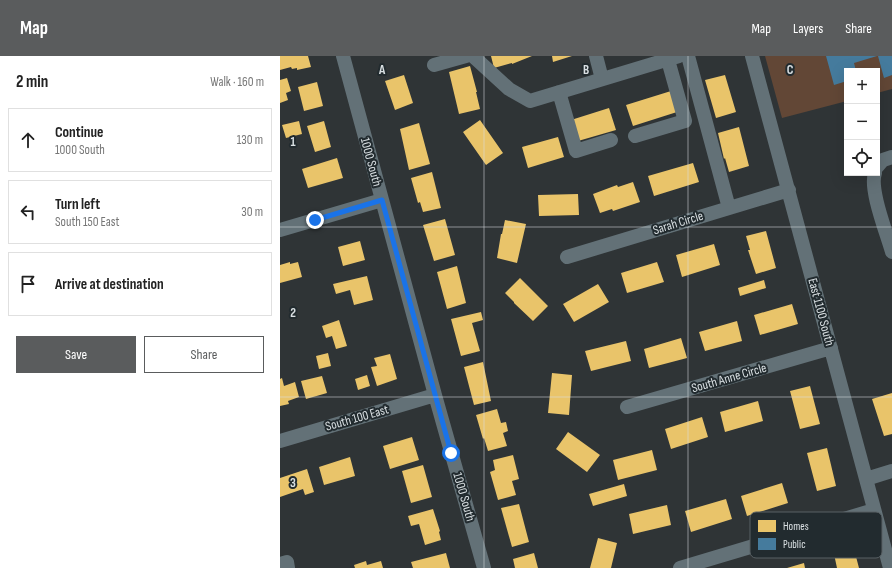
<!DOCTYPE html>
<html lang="en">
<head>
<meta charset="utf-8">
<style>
	body { margin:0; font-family:"Sofia Sans Condensed",sans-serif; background:#f2f2f2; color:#222 }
	.controls { position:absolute; right:12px; top:12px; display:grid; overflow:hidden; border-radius:0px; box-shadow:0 4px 16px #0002 }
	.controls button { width:36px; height:36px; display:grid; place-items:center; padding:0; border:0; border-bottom:1px solid #e0e0e0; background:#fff; color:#222; font:20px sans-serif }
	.stop { position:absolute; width:12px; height:12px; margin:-9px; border:3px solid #1a73e8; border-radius:50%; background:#fff }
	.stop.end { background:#1a73e8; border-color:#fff; box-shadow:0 1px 4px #0008 }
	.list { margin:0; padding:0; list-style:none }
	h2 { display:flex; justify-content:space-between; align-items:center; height:52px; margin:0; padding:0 16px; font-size:17px }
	h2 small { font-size:13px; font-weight:400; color:#767676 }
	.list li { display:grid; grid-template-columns:26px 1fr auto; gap:12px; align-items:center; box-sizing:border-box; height:64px; margin:0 8px 8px; padding:0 8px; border:1px solid #e0e0e0; border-radius:0px }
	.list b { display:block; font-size:15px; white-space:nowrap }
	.list p { margin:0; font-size:13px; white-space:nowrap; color:#767676 }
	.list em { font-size:13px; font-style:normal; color:#767676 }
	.actions { display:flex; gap:8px; padding:12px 16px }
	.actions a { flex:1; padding:9px 0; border:1px solid #5a5c5d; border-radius:0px; text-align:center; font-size:14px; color:#5a5c5d }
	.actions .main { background:#5a5c5d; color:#fff }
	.icon { flex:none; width:22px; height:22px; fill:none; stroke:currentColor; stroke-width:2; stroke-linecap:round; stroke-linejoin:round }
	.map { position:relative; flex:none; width:612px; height:512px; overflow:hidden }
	header { display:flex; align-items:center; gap:24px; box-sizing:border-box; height:56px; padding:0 20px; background:#5a5c5d; color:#fff }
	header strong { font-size:19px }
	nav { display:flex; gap:22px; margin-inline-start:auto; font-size:14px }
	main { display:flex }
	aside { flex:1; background:#fff }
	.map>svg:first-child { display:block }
	.green { fill:#624736 }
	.homes { fill:#e9c46a }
	.public { fill:#457b9d }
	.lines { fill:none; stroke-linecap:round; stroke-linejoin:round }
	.minor { stroke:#637177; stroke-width:14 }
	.route { stroke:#1a73e8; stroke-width:5 }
	.grid { fill:none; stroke:#dae0e3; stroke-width:1; stroke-opacity:0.55 }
	.labels { text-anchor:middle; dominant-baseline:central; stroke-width:4; stroke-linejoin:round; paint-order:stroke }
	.street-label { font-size:13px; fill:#dae0e3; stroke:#222b2f }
	.key { fill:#222b2f; stroke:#596165; stroke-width:1 }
	.key-label { font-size:11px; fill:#dae0e3 }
	.grid-label { font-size:13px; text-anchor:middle; font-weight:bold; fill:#dae0e3; stroke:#222b2f; stroke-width:4; stroke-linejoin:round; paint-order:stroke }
</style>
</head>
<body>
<header>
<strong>Map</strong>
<nav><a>Map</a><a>Layers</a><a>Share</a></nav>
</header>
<main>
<aside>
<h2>2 min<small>Walk · 160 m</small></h2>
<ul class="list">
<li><svg class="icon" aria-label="ahead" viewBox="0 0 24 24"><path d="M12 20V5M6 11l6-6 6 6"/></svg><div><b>Continue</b><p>1000 South</p></div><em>130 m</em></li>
<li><svg class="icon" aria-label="left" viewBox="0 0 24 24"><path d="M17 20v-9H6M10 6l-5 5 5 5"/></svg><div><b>Turn left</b><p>South 150 East</p></div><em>30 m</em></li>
<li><svg class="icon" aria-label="arrive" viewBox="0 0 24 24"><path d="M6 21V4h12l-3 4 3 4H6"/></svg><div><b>Arrive at destination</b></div></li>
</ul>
<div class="actions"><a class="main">Save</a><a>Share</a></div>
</aside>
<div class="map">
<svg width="612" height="512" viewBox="0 0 612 512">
	<rect width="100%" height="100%" fill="#2f3436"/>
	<path class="green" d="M485,0h127v33l-15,4v-22h-30v30l-65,17z"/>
	<path class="homes" d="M0,0h28l3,11 -14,3v-2l-5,1 -1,-2 -11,3z
		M211,0h41l-20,8v-1l-18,5z
		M272,0h20l-19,6z
		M190,10l7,26h-1l4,17 -21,5 -10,-42z
		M124,19l9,28 -18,7 -10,-29z
		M445,19l11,37 -20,6 -11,-38z
		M7,22l4,13 -5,2 2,7 -8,3v-23z
		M37,26l6,24 -19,5 -6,-24z
		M391,35l6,21 -44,14 -7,-21z
		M329,52l7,22 -38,11 -7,-21z
		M200,64l23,33 -17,12 -23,-33z
		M19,65l3,13 -16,4 -4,-13z
		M44,65l7,26 -16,5 -8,-26z
		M139,67l11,41 -21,6 -9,-41z
		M459,71l10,39 -20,6 -4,-14 -1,1 -6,-26z
		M278,81l6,20 -36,11 -6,-21z
		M57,102l6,20 -35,10 -6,-19z
		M413,107l6,19 -45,14 -6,-20z
		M152,116l9,36 -18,4 -3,-10 -2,1 -7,-25z
		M353,126l7,20 -27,9 -1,-2 -12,4 -7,-19 24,-9 1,2z
		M298,138l1,21 -40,1 -1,-21z
		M165,163l10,36 -21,6 -11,-36z
		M225,164l21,4 -9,39 -20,-5 4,-24h1z
		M486,175l10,37 -20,6 -8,-24h2l-4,-14z
		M80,185l5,19 -22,6 -5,-19z
		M434,188l6,21 -38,12 -6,-22z
		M10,206v2l8,-2 4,15 -22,6v-18z
		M377,206l7,20 -37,11 -6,-20z
		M177,210l9,37 -19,6 -10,-37z
		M87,220l6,24 -19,5 -4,-15 -14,4 -3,-10z
		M240,222l28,28 -15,15 -19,-18v-1l-9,-9z
		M484,224l2,8 -26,8 -2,-8z
		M318,228l11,18 -35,20 -11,-18z
		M512,248l6,20 -38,11 -6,-20z
		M201,256l2,8 -11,3 8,28 -19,5 -10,-37z
		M59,264l8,26 -11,3 -4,-13 -6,2 -4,-12z
		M457,265l5,20 -37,10 -6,-19z
		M401,282l6,20 -38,10 -5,-19z
		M346,285l5,20 -40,10 -6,-20z
		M48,297l3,13 -12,3 -3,-13z
		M110,298l7,25 -20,7 -6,-19 6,-1 -3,-8z
		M203,306l8,39 -17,4 -10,-38z
		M272,317l20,2 -3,40 -21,-2z
		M87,319l3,11 -12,4 -3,-11z
		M42,320l5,17 -21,6 -5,-18z
		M2,322l2,8 11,-4 4,15 -11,4 1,3 -9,2v-27z
		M530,330l10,38 -20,5 -10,-38z
		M612,337v41l-8,2 -12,-37z
		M478,345l5,20 -38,11 -5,-20z
		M217,353l4,14 5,-1 2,9 -5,2 4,13 -19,5 -4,-13 -1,1 -7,-24z
		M422,361l6,20 -37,12 -6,-20z
		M288,376l32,23 -13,17 -31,-23z
		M132,381l7,23 -29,9 -7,-23z
		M547,392l9,38 -19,5 -10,-38z
		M372,394l5,20 -39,10 -5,-20z
		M233,399l6,24 -7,2 4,14 -18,5 -8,-28 5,-2 -2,-10z
		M70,401l5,19 -31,9 -5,-18z
		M143,409l9,32 -21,6 -9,-32z
		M27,413l7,23 -9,3 -2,-6 -23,8v-19z
		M502,427l6,20 -41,13 -6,-20z
		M344,428l3,12 -34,10 -4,-12z
		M446,443l6,20 -41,13 -6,-21z
		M239,448l10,38 -17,5 -11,-39z
		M387,449l4,20 -38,9 -4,-20z
		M153,453l7,22 -1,1 2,8 -16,5 -6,-21 -8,2 -3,-10z
		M318,482l19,5 -6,25h-21z
		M574,493l5,19h-22l-3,-14z
		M166,497l4,15h-37l-2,-6z
		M254,497l4,15h-23l-2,-9z
		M86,505l1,4 14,-4 2,7h-28l-1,-3z
		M524,507l1,5h-18z"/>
	<path class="public" d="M546,0h51l-23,7 2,8h-9v10l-13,4z
		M598,0h14v19l-8,3z"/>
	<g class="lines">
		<path class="minor" d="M63,0l92,339 49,173
			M193,0l36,33 21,12 149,-45
			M316,0l6,23
			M408,0l41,152
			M472,0l138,512
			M154,9l32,-9
			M279,36l17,59 35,-11
			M355,80l50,-15 -17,-61
			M597,111l6,-7 9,-3
			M595,117c-6,16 12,61 17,79
			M0,174l102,-30
			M287,201l222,-67
			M347,351l204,-59
			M0,385l155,-46
			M586,423l26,-8
			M0,508l7,-2 1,6
			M400,512l194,-58"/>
	</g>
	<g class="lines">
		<path class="route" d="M35,164l67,-20 69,253"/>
	</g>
	<path class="grid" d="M204,0v512M408,0v512M0,171h612M0,341h612"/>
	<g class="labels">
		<g class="street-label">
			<text transform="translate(91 106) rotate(75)">1000 South</text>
			<text transform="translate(398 167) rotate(-17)">Sarah Circle</text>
			<text transform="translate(541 256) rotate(75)">East 1100 South</text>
			<text transform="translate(449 322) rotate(-16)">South Anne Circle</text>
			<text transform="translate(77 362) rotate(-16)">South 100 East</text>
			<text transform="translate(184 441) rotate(74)">1000 South</text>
		</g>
	</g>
	<rect x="470" y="456" width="132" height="46" rx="6" class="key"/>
	<rect x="478" y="464" width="18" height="12" fill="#e9c46a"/>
	<rect x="478" y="482" width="18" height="12" fill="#457b9d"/>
	<g class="key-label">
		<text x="503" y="474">Homes</text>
		<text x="503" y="492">Public</text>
	</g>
	<g class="grid-label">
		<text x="102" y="18">A</text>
		<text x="306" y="18">B</text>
		<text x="510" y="18">C</text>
		<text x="13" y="90">1</text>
		<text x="13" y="261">2</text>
		<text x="13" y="431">3</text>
	</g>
</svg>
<div class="controls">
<button>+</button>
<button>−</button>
<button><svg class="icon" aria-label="locate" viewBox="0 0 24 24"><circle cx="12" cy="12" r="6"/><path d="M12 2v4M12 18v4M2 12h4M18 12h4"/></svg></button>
</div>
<div class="stop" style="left:171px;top:397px"></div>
<div class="stop end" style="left:35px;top:164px"></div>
</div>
</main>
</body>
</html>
